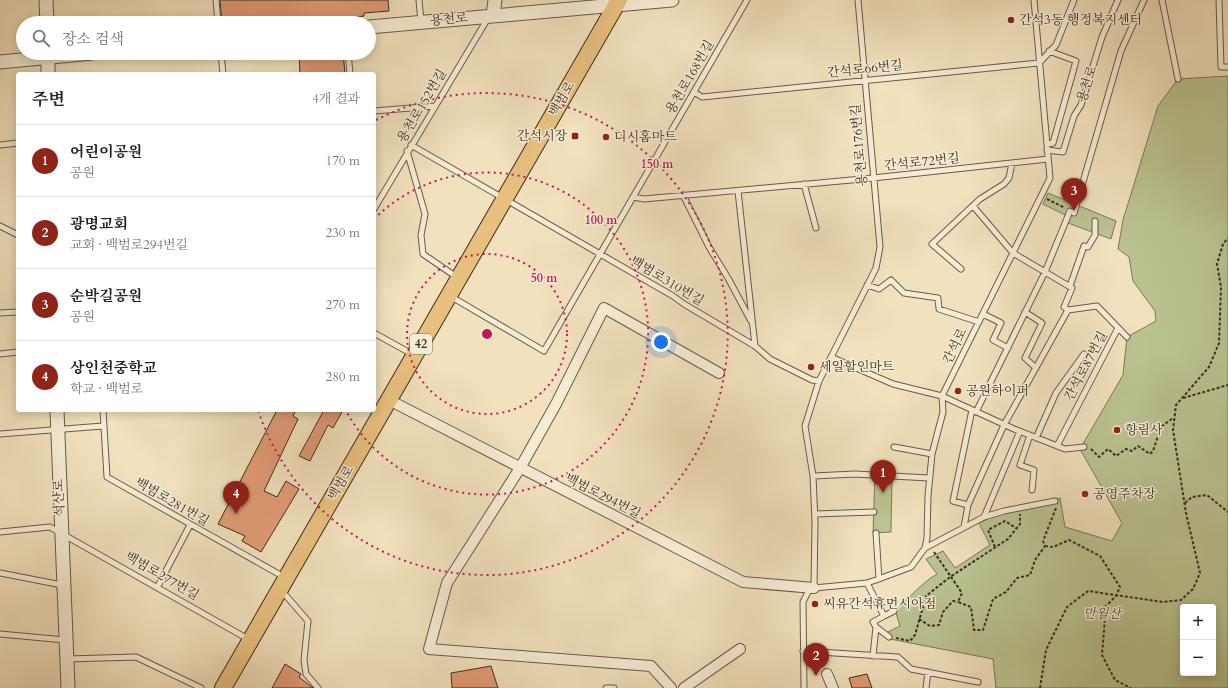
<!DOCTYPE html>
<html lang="ko">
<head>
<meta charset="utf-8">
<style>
	body { margin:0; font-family:Cardo,"Noto Serif KR",serif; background:#f2f2f2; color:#202124 }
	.controls { position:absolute; right:12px; bottom:12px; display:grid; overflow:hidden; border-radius:4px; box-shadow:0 2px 10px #0003 }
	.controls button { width:36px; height:36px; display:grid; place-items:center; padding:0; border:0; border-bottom:1px solid #e0e0e0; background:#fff; color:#202124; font:20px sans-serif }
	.you { position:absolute; left:661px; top:342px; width:14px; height:14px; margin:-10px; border:3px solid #fff; border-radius:50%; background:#1a73e8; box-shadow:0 0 0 6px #1a73e833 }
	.badge { display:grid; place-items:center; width:26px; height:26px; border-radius:50%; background:#8f2418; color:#fff; font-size:13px; font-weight:700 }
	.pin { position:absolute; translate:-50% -33px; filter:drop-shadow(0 1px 2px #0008) }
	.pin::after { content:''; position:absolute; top:21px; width:14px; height:12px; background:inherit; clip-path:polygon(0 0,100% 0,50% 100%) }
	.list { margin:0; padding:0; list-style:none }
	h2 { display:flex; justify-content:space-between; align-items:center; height:52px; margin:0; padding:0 16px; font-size:17px }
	h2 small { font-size:13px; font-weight:400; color:#757577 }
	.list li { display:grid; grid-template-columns:26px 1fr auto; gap:12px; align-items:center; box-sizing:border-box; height:72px; padding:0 16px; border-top:1px solid #e0e0e0 }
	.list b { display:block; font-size:15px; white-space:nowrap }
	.list p { margin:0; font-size:13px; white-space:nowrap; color:#757577 }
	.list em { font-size:13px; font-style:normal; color:#757577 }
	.icon { flex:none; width:22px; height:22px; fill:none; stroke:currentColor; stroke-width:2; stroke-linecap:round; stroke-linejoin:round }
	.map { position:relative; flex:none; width:1228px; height:688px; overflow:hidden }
	.search { position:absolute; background:#fff; box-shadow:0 2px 10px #0003; left:16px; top:16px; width:360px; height:44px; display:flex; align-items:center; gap:10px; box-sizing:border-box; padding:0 14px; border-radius:22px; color:#757577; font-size:15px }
	.panel { position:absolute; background:#fff; box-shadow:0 2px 10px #0003; left:16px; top:72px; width:360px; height:340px; border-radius:4px }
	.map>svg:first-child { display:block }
	.green { fill:#bac391; stroke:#7a785a; fill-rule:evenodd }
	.building { fill:#e09b73; stroke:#3b2e23 }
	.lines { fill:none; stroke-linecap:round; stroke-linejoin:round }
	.service-casing { stroke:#685b49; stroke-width:7 }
	.minor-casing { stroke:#685b49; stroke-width:12 }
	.tertiary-casing { stroke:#685b49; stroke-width:15 }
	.primary-casing { stroke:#3b2e23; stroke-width:18 }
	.path { stroke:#3b2e23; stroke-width:2; stroke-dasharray:3 2; stroke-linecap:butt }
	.service { stroke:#f6ecd3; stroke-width:5 }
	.minor { stroke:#f6ecd3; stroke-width:10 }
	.tertiary { stroke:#f6ecd3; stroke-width:13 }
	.primary { stroke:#e8c07e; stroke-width:16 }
	.ring { fill:none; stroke:#c2185b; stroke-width:2; stroke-dasharray:2 4 }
	.poi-dot { fill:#8f2418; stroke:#f6ecd3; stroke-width:1.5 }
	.labels { text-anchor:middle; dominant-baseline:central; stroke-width:3; stroke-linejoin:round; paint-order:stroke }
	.shield { fill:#f6ecd3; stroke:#736758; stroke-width:1 }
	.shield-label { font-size:12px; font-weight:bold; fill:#3b2e23 }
	.street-label { font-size:13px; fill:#3b2e23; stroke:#f6ecd3 }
	.poi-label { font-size:13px; fill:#3b2e23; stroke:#f6ecd3; text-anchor:start }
	.park-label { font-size:13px; font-style:italic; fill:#544c39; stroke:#f6ecd3 }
	.centre { fill:#c2185b; stroke:#f6ecd3; stroke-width:2 }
	.ring-label { font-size:12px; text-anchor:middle; font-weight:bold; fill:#c2185b; stroke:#f6ecd3; stroke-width:3; stroke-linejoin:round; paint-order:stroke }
</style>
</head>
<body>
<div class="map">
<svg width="1228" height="688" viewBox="0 0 1228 688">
	<rect width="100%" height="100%" fill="#f1e1bc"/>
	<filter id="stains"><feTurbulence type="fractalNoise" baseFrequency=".005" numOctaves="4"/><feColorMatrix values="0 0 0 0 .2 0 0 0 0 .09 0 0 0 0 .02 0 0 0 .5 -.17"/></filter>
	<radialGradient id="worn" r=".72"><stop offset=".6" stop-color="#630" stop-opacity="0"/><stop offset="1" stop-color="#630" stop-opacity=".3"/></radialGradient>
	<path class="green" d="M1228,76v612h-232l-3,-29 -103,-20 -4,-6 14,-7 -5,-16c15,-12 26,-27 42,-36l-11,-15 17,-8 12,17 35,-23 -11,-22 25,-12 56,-13 5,29 47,14 10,-18 -42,-74 43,-74 4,-38 29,-16 -1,-10 -22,-30 -4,-24 -11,-8 5,-29 35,-114 20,-27zM1183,607h30v66h-30z
		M1048,193l68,28 -5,18 -43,-16 1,-6 -26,-13z
		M875,475h17l-1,57 -18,1z"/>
	<path class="building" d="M220,0h168l1,11 -25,2v3l-58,7h-84z
		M299,53h44l2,21h-45z
		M277,410h19l-3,6 5,3 -34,72 13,6 9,-16 13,8 -38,63 -19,-11 3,-5 -27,-12z
		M324,410h19l-10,18 -5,-3 -18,36 -11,-5z
		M285,664l16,10 -2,3 14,11h-41z
		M491,666l7,22h-46l-1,-15z
		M867,674l5,14h-20l-3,-10z"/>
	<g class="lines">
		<defs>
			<path id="service" d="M216,0l2,23
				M419,0l2,22
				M1162,0l16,79
				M1219,0l2,67h7
				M221,53l2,21
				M348,53l2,21
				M694,92l8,5 337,-34 17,-18 18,-45
				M374,111l61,-5
				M1047,144l6,-1 23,-82 -27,-10
				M0,145l18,-2
				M411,145l262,151 11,8 71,42 15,13 42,21 7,1
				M1047,150l16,2 11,-36 7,-11 21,-68 16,-37
				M407,151l18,63 -4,21 2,19 35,24
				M804,184l12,44
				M738,191l17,155
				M683,195l26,52 19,31 23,43
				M633,197l11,2 229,-21 175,-19
				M973,206l40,47 59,35 -8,19 4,3 29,-4 30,31
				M374,209l114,-191
				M1074,213l47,-162 23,-51
				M0,226l18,9
				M961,269l-29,-25 48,-45 24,-15 5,-6 3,-15
				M867,285l12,4 12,-9 13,13 34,5 1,11 40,13
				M1070,286l14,-40 4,1 7,-12v-14
				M450,296l94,55 203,-351
				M1025,312l17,11 -17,35 11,10
				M0,313l18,-1
				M983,314l18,9 -8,17 15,8
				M374,333l38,21
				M0,354l18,-2
				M831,357l62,27 49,12 72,33 51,20 19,-2
				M103,410l4,67 177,100
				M976,412l69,-140 25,-61
				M0,434l103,-8
				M1030,435l-10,30 14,5 -2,20
				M1036,438l20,-45 28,-39
				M1057,446l61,-118
				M894,447l38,7
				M813,476l42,-2 74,4
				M968,505l-15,-4 19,-91
				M815,514l59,-2
				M984,517l36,-86
				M964,527l4,-22 36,-80 64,-115
				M0,532l50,-5 198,112
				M876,533l3,46
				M925,548l59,-31 20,-6 51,-10
				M0,573l62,12
				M867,583l17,33 10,-5
				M158,586l32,-61
				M814,588l1,-66 -2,-46 -8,-50 14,-45 57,-113 4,-21 -22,-247
				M281,590l27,31 -4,39 2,14 12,14
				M876,627l13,10
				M0,634l65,6
				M803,651l95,6 13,12 67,13
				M873,656l3,-29 -3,-5 11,-6
				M67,659l69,-2 65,31
				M606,688h8
				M804,688l-1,-86 5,-10 6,-4 53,-5 9,-3 35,-13 14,-19 2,-10 1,-42 4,-42 11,-42 -1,-16 108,-218 -16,-178
				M926,688l2,-16"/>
			<path id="minor" d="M389,400l354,182 71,6
				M827,674l6,14
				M671,688l-20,-22 -222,-17 18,-66 73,-115 36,-64 48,-96 115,65
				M684,688l56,-39"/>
			<path id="tertiary" d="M46,0l1,23
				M493,15l2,-15
				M369,27l303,-27
				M48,53v21
				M0,62l92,-9
				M57,410l11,278"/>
			<path id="primary" d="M223,688l396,-688"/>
		</defs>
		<use href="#service" class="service-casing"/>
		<use href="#minor" class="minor-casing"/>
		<use href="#tertiary" class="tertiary-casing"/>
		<use href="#primary" class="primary-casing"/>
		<path class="path" d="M1047,199l18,9
			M1183,398l45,-13
			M1091,449l8,8 9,-8 8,7 10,-7 6,2 6,-5 12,8 3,-3 8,-24 12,-9
			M1185,503l7,-6 15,-2 21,17
			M1045,546l8,1 16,-7 31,16 20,31 -4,9 -10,10 -4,49 13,25 16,8
			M995,547l-7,-17 17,-9 11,7
			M934,552l28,41 -4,9 13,5 3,23h9l10,-31 13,-7 11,-14 13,-3 5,-15 10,-14 -2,-5 13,-33
			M919,619l11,7 9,-1 4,-13 10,-11 5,1
			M896,638l14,3 5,-6 11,-39 24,-19 58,-38 12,-15v-10
			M1040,688l6,-38 21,-43 21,-16 75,11 18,-2 12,-11 7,-16 -14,-60 -13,-83 3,-25 33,-38 10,-24 2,-56 -4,-23 6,-20 5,-6"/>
		<use href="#service" class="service"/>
		<use href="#minor" class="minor"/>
		<use href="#tertiary" class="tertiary"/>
		<use href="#primary" class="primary"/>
	</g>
	<g class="ring">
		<circle cx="487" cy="334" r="80"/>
		<path d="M374 219A161 161 0 1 1 346 411"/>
		<path d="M376 120A241 241 0 1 1 258 410"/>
	</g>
	<g class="poi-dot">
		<circle cx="1011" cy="20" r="4"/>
		<rect x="571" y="132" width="8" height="8" rx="2"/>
		<circle cx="606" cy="137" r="4"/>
		<circle cx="811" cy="367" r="4"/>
		<circle cx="958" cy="391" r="4"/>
		<circle cx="1117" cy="430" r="4"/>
		<circle cx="1085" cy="494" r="4"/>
		<circle cx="815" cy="604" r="4"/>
	</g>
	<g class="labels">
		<rect class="shield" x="410" y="334" width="22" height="20" rx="3"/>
		<g class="shield-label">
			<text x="421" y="344">42</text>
		</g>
		<g class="street-label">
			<text transform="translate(449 19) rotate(-5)">용천로</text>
			<text transform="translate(865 69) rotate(-6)">간석로66번길</text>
			<text transform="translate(690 77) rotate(-60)">용천로168번길</text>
			<text transform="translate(1087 84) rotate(-72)">용천로</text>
			<text transform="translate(562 99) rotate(-60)">백범로</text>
			<text transform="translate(422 106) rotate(-59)">용천로152번길</text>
			<text transform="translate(859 145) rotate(-95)">용천로176번길</text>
			<text transform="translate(922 162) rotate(-6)">간석로72번길</text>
			<text transform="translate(667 281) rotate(31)">백범로310번길</text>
			<text transform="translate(955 346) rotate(-64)">간석로</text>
			<text transform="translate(1086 366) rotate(-62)">간석로87번길</text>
			<text transform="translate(341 483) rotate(-60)">백범로</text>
			<text transform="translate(603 496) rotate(27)">백범로294번길</text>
			<text transform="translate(59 498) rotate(-92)">석산로</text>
			<text transform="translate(172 502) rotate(30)">백범로281번길</text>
			<text transform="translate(162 576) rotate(30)">백범로277번길</text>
		</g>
		<g class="poi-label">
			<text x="1019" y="20">간석3동 행정복지센터</text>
			<text x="567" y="136" text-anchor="end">간석시장</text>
			<text x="614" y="137">디시홈마트</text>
			<text x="819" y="367">세일할인마트</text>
			<text x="966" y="391">공원하이퍼</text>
			<text x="1125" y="430">향림사</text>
			<text x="1093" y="494">공영주차장</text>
			<text x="823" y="604">씨유간석휴먼시아점</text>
		</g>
		<g class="park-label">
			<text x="1102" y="614">만월산</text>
		</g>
	</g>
	<circle cx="487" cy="334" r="6" class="centre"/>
	<g class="ring-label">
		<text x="657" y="168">150 m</text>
		<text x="601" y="224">100 m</text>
		<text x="544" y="282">50 m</text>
	</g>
	<rect width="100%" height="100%" filter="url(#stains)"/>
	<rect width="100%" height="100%" fill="url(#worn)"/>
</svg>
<div class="controls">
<button>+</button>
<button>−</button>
</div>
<div class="you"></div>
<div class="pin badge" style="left:883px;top:493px">1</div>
<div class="pin badge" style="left:816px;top:676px">2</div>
<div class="pin badge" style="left:1074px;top:211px">3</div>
<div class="pin badge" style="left:236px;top:514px">4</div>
<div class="search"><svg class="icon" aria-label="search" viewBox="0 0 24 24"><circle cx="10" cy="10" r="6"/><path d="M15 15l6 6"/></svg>장소 검색</div>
<section class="panel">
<h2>주변<small>4개 결과</small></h2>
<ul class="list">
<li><span class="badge">1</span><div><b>어린이공원</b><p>공원</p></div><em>170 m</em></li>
<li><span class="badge">2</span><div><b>광명교회</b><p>교회 · 백범로294번길</p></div><em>230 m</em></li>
<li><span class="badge">3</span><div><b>순박길공원</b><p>공원</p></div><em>270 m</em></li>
<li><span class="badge">4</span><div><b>상인천중학교</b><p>학교 · 백범로</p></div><em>280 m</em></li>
</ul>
</section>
</div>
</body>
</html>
